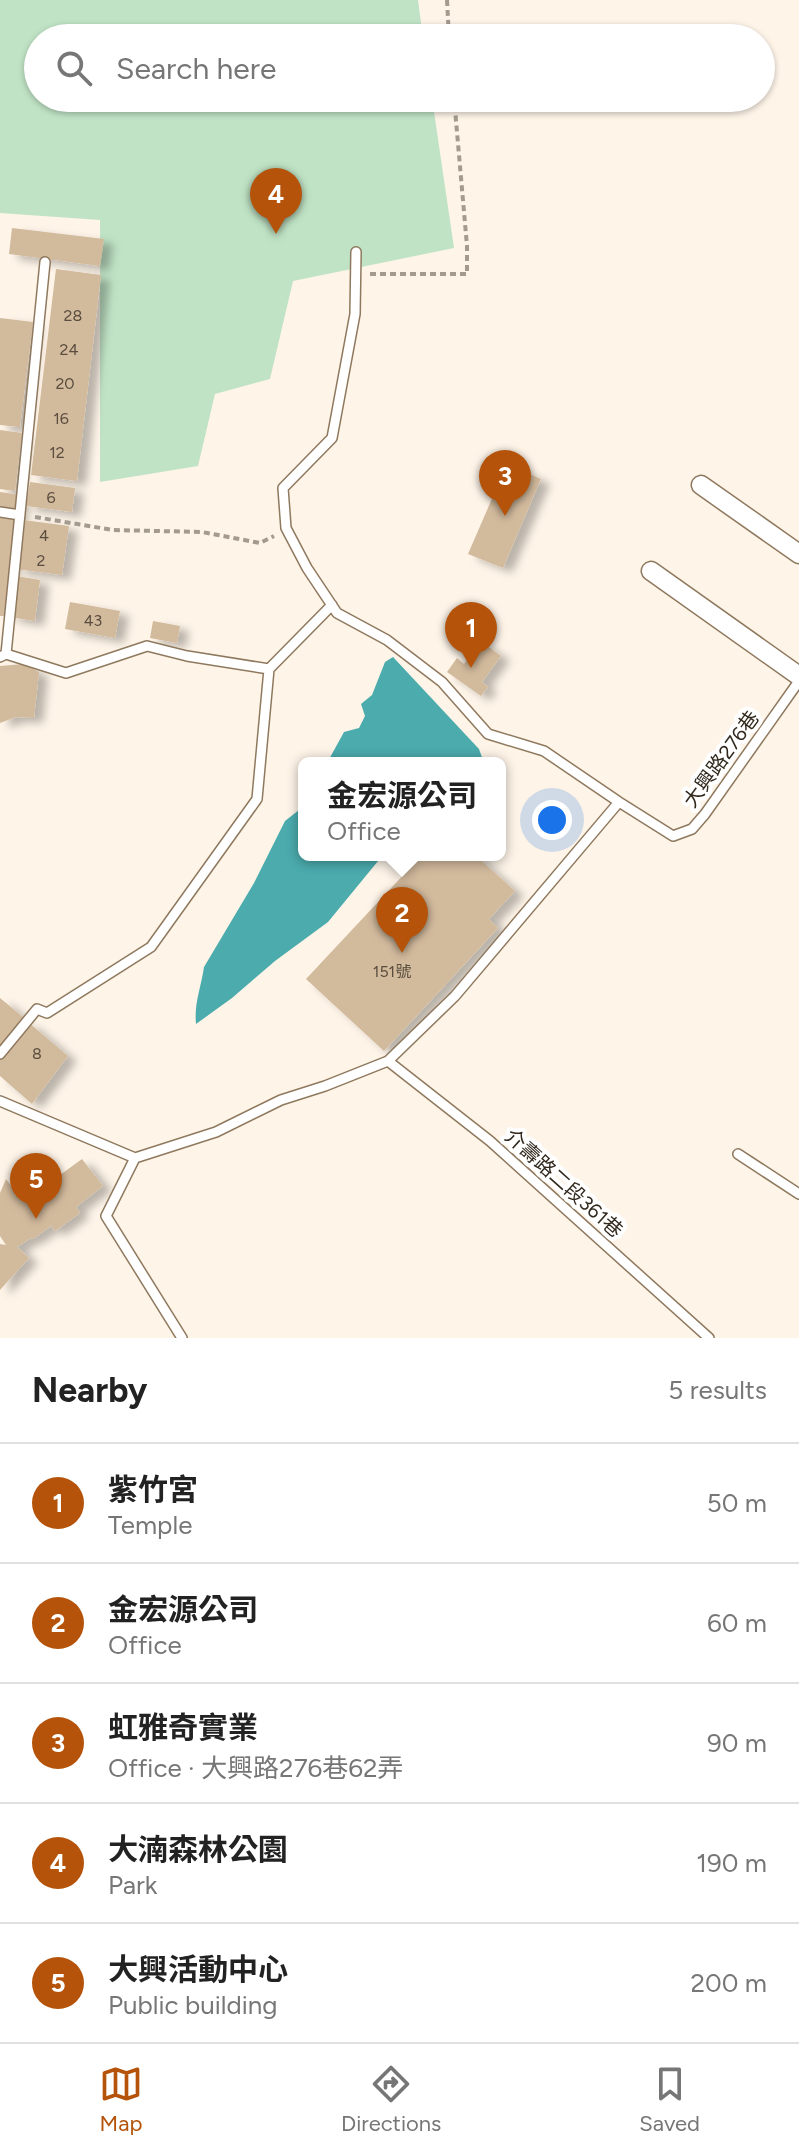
<!DOCTYPE html>
<html lang="en">
<head>
<meta charset="utf-8">
<style>
	body { margin:0; font-family:Figtree,"Noto Sans TC",sans-serif; background:#f6f6f6; color:#222 }
	.you { position:absolute; left:552px; top:820px; width:28px; height:28px; margin:-20px; border:6px solid #fff; border-radius:50%; background:#1a73e8; box-shadow:0 0 0 12px #1a73e833 }
	.badge { display:grid; place-items:center; width:52px; height:52px; border-radius:50%; background:#b45309; color:#fff; font-size:26px; font-weight:700 }
	.pin { position:absolute; translate:-50% -66px; filter:drop-shadow(0 2px 4px #0008) }
	.pin::after { content:''; position:absolute; top:42px; width:28px; height:24px; background:inherit; clip-path:polygon(0 0,100% 0,50% 100%) }
	.popup { position:absolute; left:298px; top:757px; width:208px; height:104px; box-sizing:border-box; display:grid; place-content:center; border-radius:12px; background:#fff; filter:drop-shadow(0 2px 6px #0005); font-size:26px; white-space:nowrap; color:#767676 }
	.popup b { font-size:30px; color:#222 }
	.popup::after { content:''; position:absolute; left:50%; top:100%; margin-left:-16px; border:16px solid transparent; border-top-color:#fff }
	.list { margin:0; padding:0; list-style:none }
	h2 { display:flex; justify-content:space-between; align-items:center; height:104px; margin:0; padding:0 32px; font-size:34px }
	h2 small { font-size:26px; font-weight:400; color:#767676 }
	.list li { display:grid; grid-template-columns:52px 1fr auto; gap:24px; align-items:center; box-sizing:border-box; height:120px; padding:0 32px; border-top:2px solid #e0e0e0 }
	.list b { display:block; font-size:30px; white-space:nowrap }
	.list p { margin:0; font-size:26px; white-space:nowrap; color:#767676 }
	.list em { font-size:26px; font-style:normal; color:#767676 }
	.icon { flex:none; width:44px; height:44px; fill:none; stroke:currentColor; stroke-width:2; stroke-linecap:round; stroke-linejoin:round }
	.map { position:relative; flex:none; width:799px; height:1338px; overflow:hidden }
	.search { position:absolute; background:#fff; box-shadow:0 2px 6px #0004; left:24px; right:24px; top:24px; height:88px; display:flex; align-items:center; gap:20px; box-sizing:border-box; padding:0 28px; border-radius:44px; color:#767676; font-size:30px }
	.sheet { height:704px; background:#fff }
	nav { display:flex; justify-content:space-around; align-items:center; box-sizing:border-box; height:112px; border-top:2px solid #e0e0e0; background:#fff; font-size:22px; color:#767676 }
	nav a { display:grid; justify-items:center; gap:4px }
	nav .on { color:#b45309 }
	.map>svg:first-child { display:block }
	.green { fill:#c0e3c5 }
	.water { fill:#4babad }
	.building { fill:#d2ba9d; filter:url(#shadow) }
	.lines { fill:none; stroke-linecap:round; stroke-linejoin:round }
	.lane-casing { stroke:#8f795e; stroke-width:12 }
	.street-casing { stroke:#8f795e; stroke-width:21 }
	.path { stroke:#a49b8f; stroke-width:4; stroke-dasharray:6 4; stroke-linecap:butt }
	.lane { stroke:#fff; stroke-width:9 }
	.street { stroke:#fff; stroke-width:18 }
	.labels { text-anchor:middle; dominant-baseline:central; stroke-width:8; stroke-linejoin:round; paint-order:stroke }
	.number-label { font-size:16px; fill:#5a4d3e }
	.street-label { font-size:20px; fill:#32291e; stroke:#fff }
</style>
</head>
<body>
<div class="map">
<svg width="799" height="1338" viewBox="0 0 799 1338">
	<defs>
		<filter id="shadow"><feDropShadow dx="9" dy="5" stdDeviation="4" flood-color="#0004"/></filter>
	</defs>
	<rect width="100%" height="100%" fill="#fef4e8"/>
	<path class="green" d="M0,0h418l5,38h-385v60h394l22,150 -161,33 -23,98 -55,15 -17,72 -98,16v-262l-100,-7z"/>
	<path class="water" d="M393,657l86,92 5,14h-157l17,-31 15,-4 6,-12 -4,-12 11,-9 13,-33z
		M304,806v49h79l-55,67 -53,39 -43,37 -36,26c-2,-21 5,-36 8,-57l50,-84 31,-62z"/>
	<path class="building" d="M12,228l92,11 -4,27 -91,-12z
		M56,269l45,6 -24,206 -46,-6z
		M0,318l33,4 -13,105 -20,-2z
		M0,430l22,3 -7,58 -15,-2z
		M507,464l34,15 -38,89 -35,-14z
		M30,482l45,6 -3,24 -46,-6z
		M0,492l21,3 -17,121h-4z
		M23,520l46,6 -7,49 -46,-6z
		M16,576l24,4 -5,41 -25,-4z
		M70,602l50,9 -5,27 -50,-9z
		M153,621l27,5 -3,17 -27,-5z
		M481,641l20,15 -19,26 6,5 -7,9 -34,-24 10,-14 7,6z
		M24,664l15,8 -5,46 -18,-1 -16,6v-57z
		M422,855h53l40,36 -26,28 9,9 -114,123 -78,-72z
		M0,998l23,19 -23,30z
		M28,1022l40,34 -36,48 -32,-28v-18z
		M82,1159l21,27 -27,21 4,6 -25,18 -4,-5 -18,13 -2,-1 -14,9 12,11 -29,32v-46l6,1 -6,-9v-43l6,-14 17,23z"/>
	<g class="lines">
		<defs>
			<path id="lane" d="M356,252l-1,62 -23,124 -49,50 3,40 21,40 30,45 50,27 55,42 46,52 56,17 75,51 54,34 19,-7 13,-15 94,-133
				M0,512l20,3
				M6,654l39,-392
				M0,657l6,-3 60,19 81,-27 40,10 82,13
				M269,669l63,-64
				M0,1054l37,-45 10,4 104,-66 106,-148 12,-130
				M388,1061l102,80 219,197
				M0,1101l135,57 81,-26 65,-32 44,-14 63,-25 67,-65 164,-194
				M738,1154l61,40
				M135,1158l-29,58 76,122"/>
			<path id="street" d="M701,485l98,69
				M651,571l148,105"/>
		</defs>
		<use href="#lane" class="lane-casing"/>
		<use href="#street" class="street-casing"/>
		<path class="path" d="M447,0l2,38
			M370,274h97v-28l-13,-148
			M35,517l78,13 89,2 58,11 14,-7"/>
		<use href="#lane" class="lane"/>
		<use href="#street" class="street"/>
	</g>
	<g class="labels">
		<g class="number-label">
			<text x="73" y="315">28</text>
			<text x="69" y="349">24</text>
			<text x="65" y="383">20</text>
			<text x="61" y="418">16</text>
			<text x="57" y="452">12</text>
			<text x="51" y="497">6</text>
			<text x="44" y="535">4</text>
			<text x="41" y="560">2</text>
			<text x="93" y="620">43</text>
			<text x="392" y="971">151號</text>
			<text x="37" y="1053">8</text>
		</g>
		<g class="street-label">
			<text transform="translate(721 759) rotate(-54)">大興路276巷</text>
			<text transform="translate(564 1183) rotate(42)">介壽路二段361巷</text>
		</g>
	</g>
</svg>
<div class="you"></div>
<div class="pin badge" style="left:471px;top:668px">1</div>
<div class="pin badge" style="left:402px;top:953px">2</div>
<div class="popup"><b>金宏源公司</b>Office</div>
<div class="pin badge" style="left:505px;top:516px">3</div>
<div class="pin badge" style="left:276px;top:234px">4</div>
<div class="pin badge" style="left:36px;top:1219px">5</div>
<div class="search"><svg class="icon" aria-label="search" viewBox="0 0 24 24"><circle cx="10" cy="10" r="6"/><path d="M15 15l6 6"/></svg>Search here</div>
</div>
<section class="sheet">
<h2>Nearby<small>5 results</small></h2>
<ul class="list">
<li><span class="badge">1</span><div><b>紫竹宮</b><p>Temple</p></div><em>50 m</em></li>
<li><span class="badge">2</span><div><b>金宏源公司</b><p>Office</p></div><em>60 m</em></li>
<li><span class="badge">3</span><div><b>虹雅奇實業</b><p>Office · 大興路276巷62弄</p></div><em>90 m</em></li>
<li><span class="badge">4</span><div><b>大湳森林公園</b><p>Park</p></div><em>190 m</em></li>
<li><span class="badge">5</span><div><b>大興活動中心</b><p>Public building</p></div><em>200 m</em></li>
</ul>
</section>
<nav>
<a class="on"><svg class="icon" aria-label="map" viewBox="0 0 24 24"><path d="M3 6l6-2 6 2 6-2v14l-6 2-6-2-6 2zM9 4v14M15 6v14"/></svg>Map</a>
<a><svg class="icon" aria-label="directions" viewBox="0 0 24 24"><path d="M12 3l9 9-9 9-9-9zM9 14v-3h6M13 9l2 2-2 2"/></svg>Directions</a>
<a><svg class="icon" aria-label="saved" viewBox="0 0 24 24"><path d="M7 4h10v16l-5-4-5 4z"/></svg>Saved</a>
</nav>
</body>
</html>
